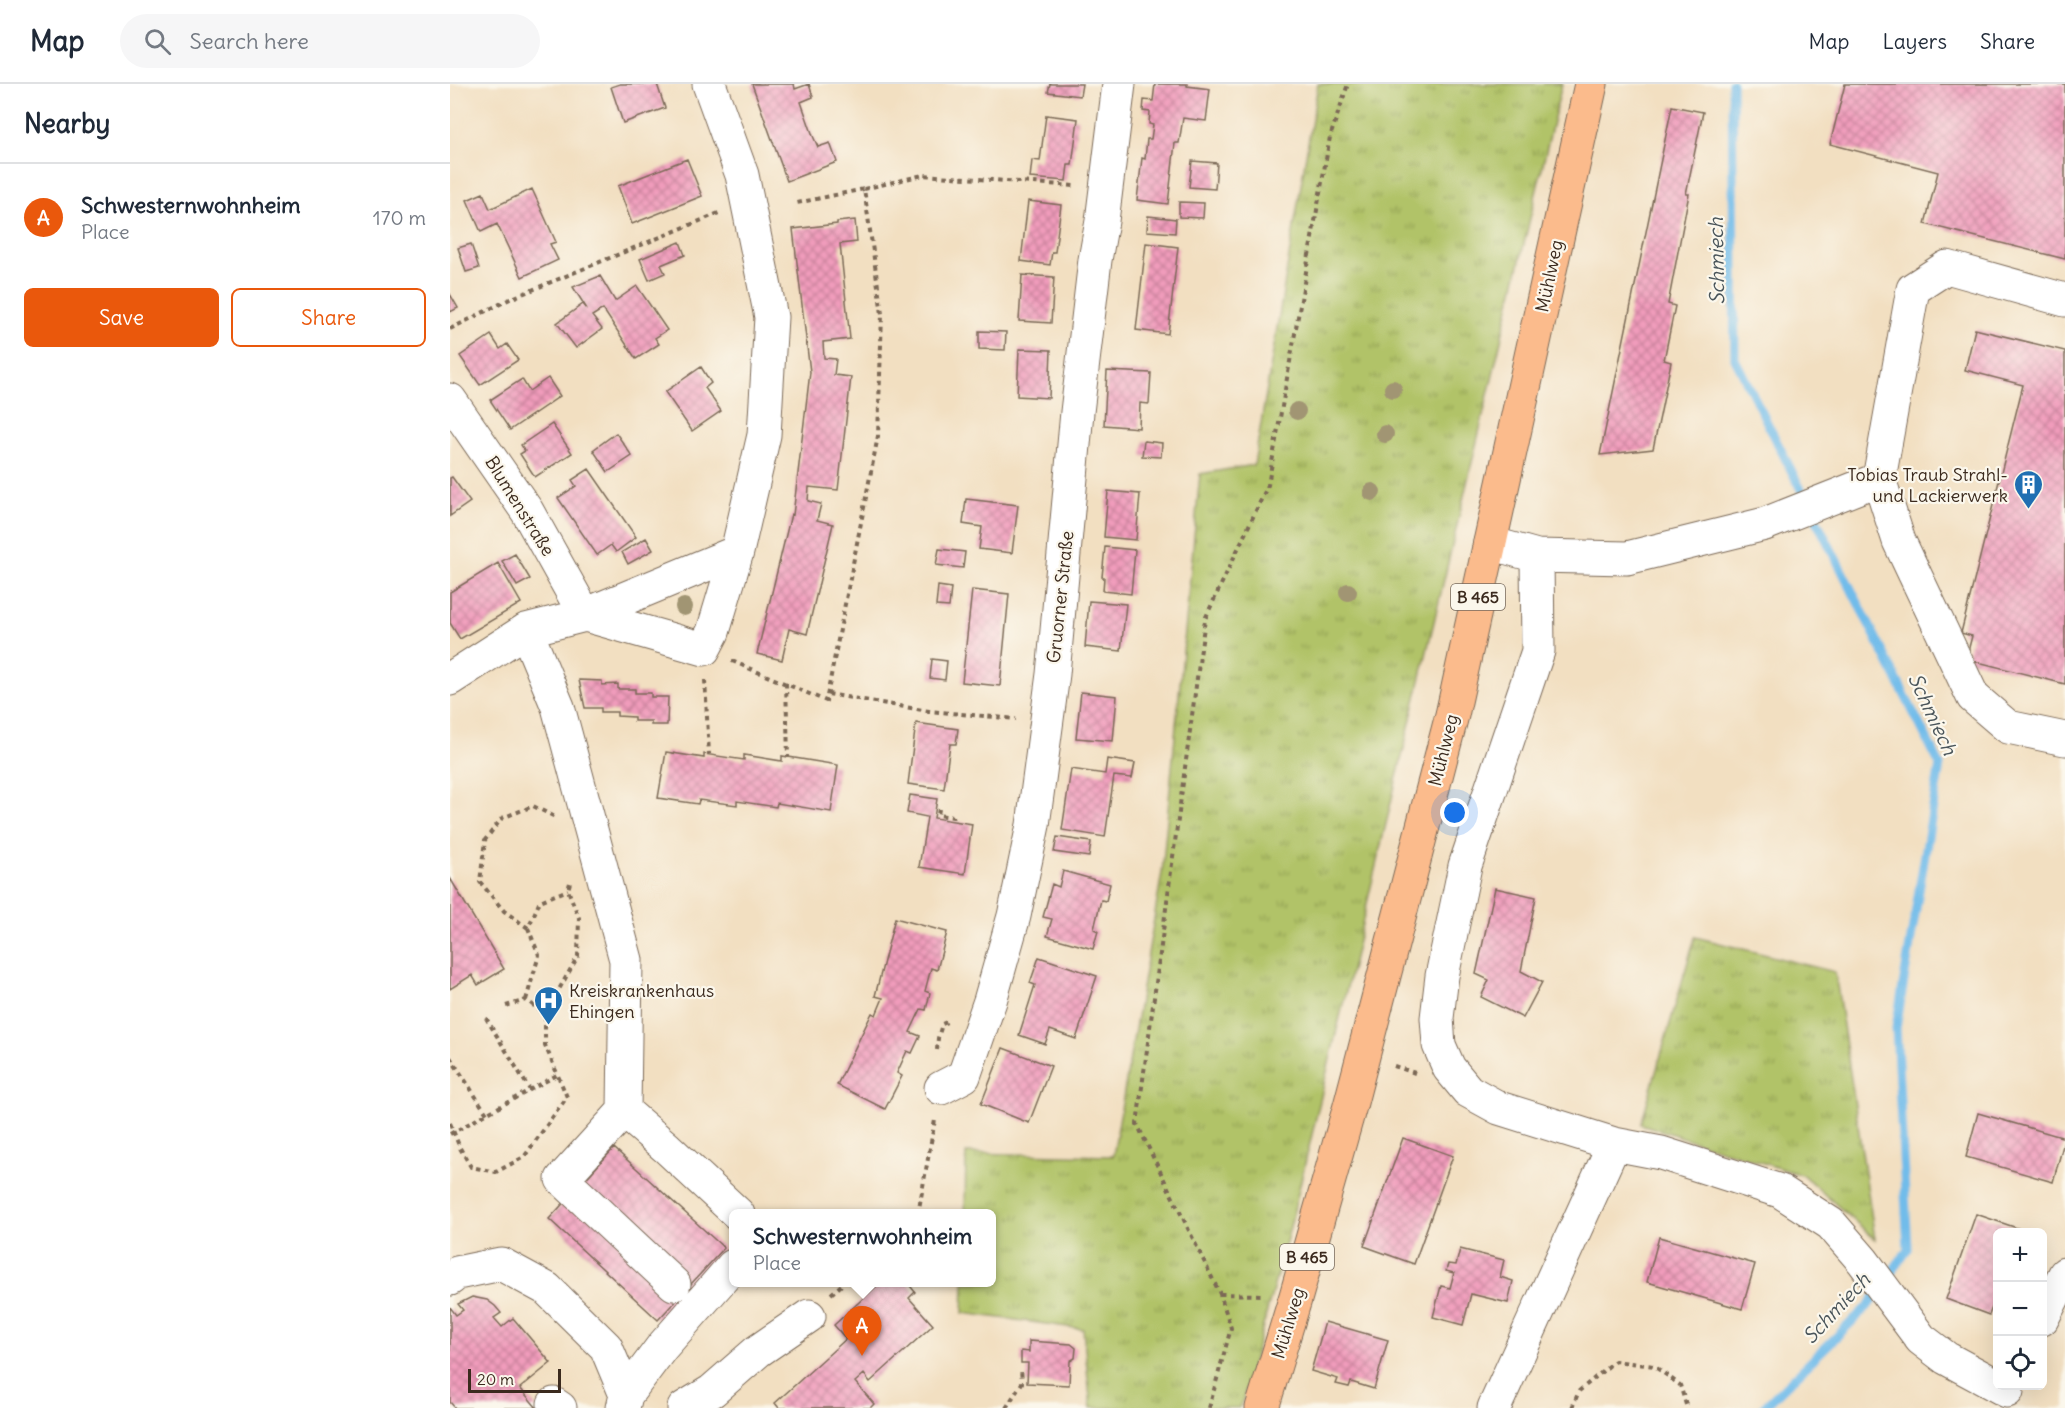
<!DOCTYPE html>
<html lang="en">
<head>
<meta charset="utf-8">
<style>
	body { margin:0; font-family:Delius,sans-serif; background:#f6f6f7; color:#1f2937 }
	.controls { position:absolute; right:18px; bottom:18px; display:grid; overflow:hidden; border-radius:9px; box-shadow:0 6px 24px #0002 }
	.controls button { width:54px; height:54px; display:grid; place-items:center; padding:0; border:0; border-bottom:2px solid #e0e1e3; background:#fff; color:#1f2937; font:30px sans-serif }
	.scale { position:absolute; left:18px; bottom:15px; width:93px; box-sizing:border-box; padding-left:6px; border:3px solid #3b2a1e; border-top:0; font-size:16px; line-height:21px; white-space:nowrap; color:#3b2a1e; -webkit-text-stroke:4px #fbf7ec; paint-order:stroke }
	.you { position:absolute; left:1005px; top:729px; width:21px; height:21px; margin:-15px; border:4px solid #fff; border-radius:50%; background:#1a73e8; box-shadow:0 0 0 9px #1a73e833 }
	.badge { display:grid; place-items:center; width:39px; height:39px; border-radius:50%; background:#ea580c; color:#fff; font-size:20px; font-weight:700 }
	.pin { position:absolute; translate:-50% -50px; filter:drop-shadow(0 2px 3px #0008) }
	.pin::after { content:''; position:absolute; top:32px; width:21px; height:18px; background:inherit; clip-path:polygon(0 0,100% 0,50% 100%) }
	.popup { position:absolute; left:279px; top:1125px; width:267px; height:78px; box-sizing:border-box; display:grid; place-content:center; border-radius:9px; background:#fff; filter:drop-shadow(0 2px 4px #0005); font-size:20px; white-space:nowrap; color:#747a83 }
	.popup b { font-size:22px; color:#1f2937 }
	.popup::after { content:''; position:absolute; left:50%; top:100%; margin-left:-12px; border:12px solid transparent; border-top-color:#fff }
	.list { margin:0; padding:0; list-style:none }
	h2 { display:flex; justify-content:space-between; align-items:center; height:78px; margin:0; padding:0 24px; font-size:26px }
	h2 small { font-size:20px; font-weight:400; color:#747a83 }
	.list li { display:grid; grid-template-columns:39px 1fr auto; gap:18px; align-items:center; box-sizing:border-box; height:108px; padding:0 24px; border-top:2px solid #e0e1e3 }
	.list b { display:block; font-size:22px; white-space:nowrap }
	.list p { margin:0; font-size:20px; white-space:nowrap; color:#747a83 }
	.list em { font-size:20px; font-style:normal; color:#747a83 }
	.actions { display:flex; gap:12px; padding:18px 24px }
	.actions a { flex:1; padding:14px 0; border:2px solid #ea580c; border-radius:9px; text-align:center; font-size:21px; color:#ea580c }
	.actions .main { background:#ea580c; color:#fff }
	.icon { flex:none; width:33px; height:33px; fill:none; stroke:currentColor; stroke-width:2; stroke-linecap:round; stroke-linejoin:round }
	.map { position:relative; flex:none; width:1615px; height:1324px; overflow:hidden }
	header { display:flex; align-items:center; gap:36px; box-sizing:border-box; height:84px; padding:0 30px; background:#fff; border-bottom:2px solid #e0e1e3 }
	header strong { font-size:28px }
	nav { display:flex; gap:33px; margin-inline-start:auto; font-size:21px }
	.search { width:420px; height:54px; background:#f6f6f7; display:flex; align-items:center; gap:15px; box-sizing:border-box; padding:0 21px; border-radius:33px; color:#747a83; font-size:22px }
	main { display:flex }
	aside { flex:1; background:#fff }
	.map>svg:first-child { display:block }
	.grass { fill:url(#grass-tufts); stroke:#767642; stroke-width:1.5 }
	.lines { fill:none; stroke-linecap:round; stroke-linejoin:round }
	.stream { stroke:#71bcea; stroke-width:9 }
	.building { fill:url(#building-cross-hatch) }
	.minor-casing { stroke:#7b6957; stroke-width:35 }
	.major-casing { stroke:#7b6957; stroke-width:35 }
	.path { stroke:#7b6957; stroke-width:4; stroke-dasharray:4.5 4.5; stroke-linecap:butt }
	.minor { stroke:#fff; stroke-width:33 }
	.major { stroke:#fbbb8c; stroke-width:33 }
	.tree { fill:#a19573 }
	.labels { text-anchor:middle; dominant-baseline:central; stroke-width:4.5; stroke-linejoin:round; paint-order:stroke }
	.shield { fill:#fbf7ec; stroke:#75685c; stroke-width:1.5 }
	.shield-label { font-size:16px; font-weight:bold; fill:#3b2a1e }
	.street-label { font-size:18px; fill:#3b2a1e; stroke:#fbf7ec }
	.poi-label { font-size:18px; fill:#3b2a1e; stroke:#fbf7ec; text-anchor:end }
	.water-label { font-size:20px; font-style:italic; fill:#4b565b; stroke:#fbf7ec }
</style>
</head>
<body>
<header>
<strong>Map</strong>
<div class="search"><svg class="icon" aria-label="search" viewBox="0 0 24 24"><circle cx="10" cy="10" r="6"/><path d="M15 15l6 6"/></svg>Search here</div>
<nav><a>Map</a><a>Layers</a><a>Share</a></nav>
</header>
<main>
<aside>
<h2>Nearby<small></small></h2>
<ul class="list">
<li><span class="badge">A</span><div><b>Schwesternwohnheim</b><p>Place</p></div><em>170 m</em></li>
</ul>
<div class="actions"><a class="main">Save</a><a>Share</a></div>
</aside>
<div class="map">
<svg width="1615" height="1324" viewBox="0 0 1615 1324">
	<defs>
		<pattern id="grass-tufts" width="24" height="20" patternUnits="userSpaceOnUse" patternTransform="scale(1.5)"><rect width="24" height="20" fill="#b1c367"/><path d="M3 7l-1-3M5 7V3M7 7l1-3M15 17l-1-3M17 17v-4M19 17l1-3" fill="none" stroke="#919f54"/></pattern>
		<pattern id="building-cross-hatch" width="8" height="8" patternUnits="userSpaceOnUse" patternTransform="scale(1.5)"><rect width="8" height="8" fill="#f19cbc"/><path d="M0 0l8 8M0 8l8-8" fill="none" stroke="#c47f98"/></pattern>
	</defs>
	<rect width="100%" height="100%" fill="#fbf7ec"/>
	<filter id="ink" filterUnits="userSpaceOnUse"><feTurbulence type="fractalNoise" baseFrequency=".0167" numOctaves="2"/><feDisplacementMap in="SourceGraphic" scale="12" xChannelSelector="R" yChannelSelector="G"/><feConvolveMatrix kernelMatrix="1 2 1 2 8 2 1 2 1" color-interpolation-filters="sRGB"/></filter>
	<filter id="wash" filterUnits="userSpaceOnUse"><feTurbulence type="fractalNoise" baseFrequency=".008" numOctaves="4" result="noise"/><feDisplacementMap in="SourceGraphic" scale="24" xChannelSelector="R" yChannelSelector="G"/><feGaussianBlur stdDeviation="1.35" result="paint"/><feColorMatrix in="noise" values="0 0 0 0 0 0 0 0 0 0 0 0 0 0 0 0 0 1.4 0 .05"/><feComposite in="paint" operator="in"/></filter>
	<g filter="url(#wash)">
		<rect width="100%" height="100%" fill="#f2dfc1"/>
		<path class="grass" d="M868,0h244l-273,1147 -46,168 -4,9h-148l-8,-79 -120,-16 1,-30 27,-1v-68l-26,-1 1,-60 147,3 49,-283 38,-399 54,-9z
			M1245,853l140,35 40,267 -71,-63 -163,-52z"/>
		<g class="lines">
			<path class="stream" d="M1282,0l3,275 205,406 -44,263 12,221 -40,57 -105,102"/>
		</g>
		<g id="blocks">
			<path class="building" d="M170,0h37l8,24 -42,15 -12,-36z
				M302,0h42l1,5 14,-5 4,13 -12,5 12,34 5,11 12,-4 7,19 -50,19z
				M600,0h32l-2,12 -32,-4z
				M705,0h32v2l23,3 -4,32 -23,-3 -4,25h-4l-7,61 -31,-4 5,-42 3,1 2,-20h4l2,-14 -4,-1 1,-12 -7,-1 1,-11 9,1z
				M1395,0h220v175l-140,-35 13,-52 -108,-28z
				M1222,22l31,6 -17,82h3l-21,110 7,2 -11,54 7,2 -11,54 -7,33 -53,6z
				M596,31l32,4 -6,46h-4l-2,16 -36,-3 2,-18 8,1z
				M237,75l15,37 -70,28 -14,-38z
				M742,77l25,2 -2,26 -26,-2z
				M82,105l24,53 -6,2 8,16 -36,17 -25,-53 -16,8 -14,-32 16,-7 7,16z
				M578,117l33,4 -6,47h-3l-2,13 -29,-4z
				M729,118l25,1 -1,15 -24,-1z
				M698,132l28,3 -1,14 -28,-2z
				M405,136l2,22 -17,2 10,95 -27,3 1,16 12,1 -2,16 17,2 -13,113 -29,-3 -1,14 13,3 -4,16 16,4 -26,110 -18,-5 -7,31 -25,-6 34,-140 2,1 17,-143 -17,-143 44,-5v-2z
				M230,158l5,13 -24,10 4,8 -16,7 -9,-21z
				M696,159l32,4 -10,87 -32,-4z
				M21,160l8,24 -13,4 -8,-24z
				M572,191l32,2 -3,46 -32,-2z
				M150,192l15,25 22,-15 30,44 -12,8 4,6 -23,15 -33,-50 -11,7 10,13 -26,19 -19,-25 26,-19 4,5 -14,-22z
				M0,210l8,14 -8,4z
				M1525,245l90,22v333l-99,-25 6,-23 -11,-3 62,-248 -58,-15z
				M529,247l27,1 -1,18 -26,-1z
				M41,251l9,14 7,-5 11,16 -38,25 -20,-29z
				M569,265l32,1 -2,48 -32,-2z
				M251,283l10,16 -6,5 16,23 -29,20 -27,-39z
				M657,287l44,2 -2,31 -9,-1 -1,25 -35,-3z
				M98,294l12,18 -50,34 -20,-30 32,-21 7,12z
				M102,340l20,29 -37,24 -15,-23 5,-3 -4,-6z
				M166,349l16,23 -24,16 -15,-22z
				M694,357l18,2 -1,14 -19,-1z
				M139,385l47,68 -20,15 -5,-7 -14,10 -39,-57 18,-12 -4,-6z
				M2,393l18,25 -20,14v-38z
				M658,407l32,3 -4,46 -32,-3z
				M516,415l52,6 -6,48 -33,-4 3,-22 -19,-3z
				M196,454l7,12 -25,14 -6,-12z
				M655,463l30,3 -4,44 -28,-3 1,-14h-2z
				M489,465l26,3 -2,16 -27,-3z
				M65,470l15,25 -13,7 -15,-25z
				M48,479l23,40 -61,36 -10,-16v-31z
				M488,502l13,2 -2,19 -13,-1z
				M522,506l37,4 -9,92 -38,-4z
				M639,517l37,3 -5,47 -36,-4z
				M482,575l15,2 -2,19 -15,-2z
				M129,596l23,1v4l16,-1v5h17v4h16v4h17l-1,28h-16v-4h-17v-4l-17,-1v-4h-16v-4h-16z
				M631,608l36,4 -4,45 -37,-3z
				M466,639l42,6 -2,15h-6l-6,45 -36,-5z
				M216,668l38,6v-4l40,6v-5l38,6v-5l56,9 -7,47 -54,-9 -1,4 -39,-6v4l-38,-5 -1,4 -40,-6z
				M657,675l28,4 -3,15 -18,-2 -9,61 -43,-7 9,-61 34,5z
				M460,711l27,4 -3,19 38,6 -7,50 -46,-7 8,-50 -20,-4z
				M607,753l34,5 -2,15 -35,-5z
				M613,787l47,13 -4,17 -5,-1 -7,29 4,2 -5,18 -46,-13 5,-17 -9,-2 9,-33 7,3z
				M0,794l54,91 -26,16 -6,-10 -22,14z
				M1045,804l41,9 -15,74 21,11 -19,36 -42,-21 8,-17 -13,-6z
				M445,834l52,14 -10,38 -6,-2 -6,23 5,2 -4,17 -5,-1 -11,23 10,4 -8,17 -5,-2 -10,22 5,3 -17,33 -48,-24 35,-72 4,2 7,-17 -8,-2z
				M589,873l58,19 -21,63 -26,-9 -5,14 -26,-9 16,-50 -5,-2z
				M553,964l48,18 -22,57 -48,-19z
				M1528,1029l87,25 -12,44 -87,-25z
				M953,1054l50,18 -39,108 -50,-18z
				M164,1064l110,100 -66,72 -109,-101z
				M1526,1130l44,15 -1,3h-21v60l-9,23 -43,-16z
				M1209,1153l96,27 -13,45 -95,-27z
				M1010,1165l44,11 -4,17 13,4 -5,22 -37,-9 -8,31 -30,-8 8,-31 9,2 4,-15 -8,-2 2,-7 8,1z
				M431,1198h26l8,10 -6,6 24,27 -63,57 -6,-8 -9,8 19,22 -4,4h-91l-4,-5 71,-64 -12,-14z
				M22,1213l15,3 8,6 6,7 -7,5 8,9 11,-9 38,45 -31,25 17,20h-82l-5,-6v-95l6,8 7,-5 -5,-6z
				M875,1238l63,18 -14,49 -23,-7 -2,5 -13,-3 2,-5 -27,-8z
				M579,1257l42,3 5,4 -1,10 -5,3 -1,24 -42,-2 1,-20h-7v-12l8,1z"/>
		</g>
	</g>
	<g filter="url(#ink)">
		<use href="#blocks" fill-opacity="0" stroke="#7b6957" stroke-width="1.5"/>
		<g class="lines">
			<defs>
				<path id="minor" d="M259,0l33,91 29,142 -7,118 -27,117
					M0,316l77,111 58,104 -59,15 -76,49
					M1429,395l34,-190 34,-22 118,33
					M1040,459l47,13 90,2 138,-34 114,-45 20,62 74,156 35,30 57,12
					M287,468l-24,80 -9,17 -119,-34z
					M1087,472l1,95 -73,215 -23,110 -5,42 2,27 10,23 19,23 31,17 115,36 47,9 119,38 51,33 32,37 58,78 25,19 61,33
					M76,546l32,77 68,253 -2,151 43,37 71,66
					M491,1004l23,-12 26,-75 24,-85 19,-91 20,-151 24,-262 18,-152 7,-39 17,-137
					M174,1027l-62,68 112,105
					M0,1195l7,-6 44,-9 46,25 59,58 20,48
					M1592,1235l23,-45
					M104,1320l6,4
					M173,1324l3,-13 36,-48 71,-81
					M234,1324l28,-17 46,-40 51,-35
					M1044,1324l120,-264"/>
				<path id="major" d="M812,1324l34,-112 54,-190 102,-391 139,-631"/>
			</defs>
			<use href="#minor" class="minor-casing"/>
			<use href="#major" class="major-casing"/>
			<path class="path" d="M414,105l59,-14 152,11
				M0,245l60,-30 209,-86
				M282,577l94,40 52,-265 4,-122 -18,-125 -67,14
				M255,596l4,74
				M336,599l2,74
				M378,610l101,17 87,8
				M489,725l-1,6 15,2 1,-5
				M78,844l-24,-17 -24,-29 5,-42 17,-22 31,-12 22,11
				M76,916l13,-45 -11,-27 12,-27 28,-11
				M56,922l20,-6 19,14
				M36,934l44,72
				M487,966l1,-12 4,-14 7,-3
				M0,973l37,57
				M944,982l21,7
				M0,1039l10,25 11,19 25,5 28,-15 43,-60 -22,-52v-31l33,-58 1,-38 -11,-28 3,-11
				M0,1050l107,-59
				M468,1130l17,-94
				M381,1210l14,-12
				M770,1210l43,1
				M556,1324l16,-25 -1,-15
				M759,1324l22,-80 -11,-34 -83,-170 68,-505 63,-134 62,-348 18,-53
				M1122,1324l7,-17 36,-30 39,5 26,19 7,23"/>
			<use href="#minor" class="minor"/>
			<use href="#major" class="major"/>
		</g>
		<g class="tree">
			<circle cx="943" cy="305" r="9"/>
			<circle cx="847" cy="327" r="9"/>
			<circle cx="935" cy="350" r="9"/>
			<circle cx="922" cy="408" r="9"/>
			<circle cx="898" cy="508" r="9"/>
			<circle cx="234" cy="523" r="9"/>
		</g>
	</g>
	<defs>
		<symbol id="building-pin" viewBox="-11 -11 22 30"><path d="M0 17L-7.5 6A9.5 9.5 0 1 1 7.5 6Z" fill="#1f6fb2" stroke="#fbf7ec"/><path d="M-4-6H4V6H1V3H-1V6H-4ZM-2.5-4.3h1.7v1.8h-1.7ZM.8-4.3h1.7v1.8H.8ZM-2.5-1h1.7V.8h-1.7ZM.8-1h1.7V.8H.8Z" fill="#fff"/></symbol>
		<symbol id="hospital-pin" viewBox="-11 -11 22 30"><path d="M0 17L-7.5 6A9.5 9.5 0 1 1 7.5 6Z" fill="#1f6fb2" stroke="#fbf7ec"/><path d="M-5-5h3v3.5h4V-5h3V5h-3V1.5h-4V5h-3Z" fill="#fff"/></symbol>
	</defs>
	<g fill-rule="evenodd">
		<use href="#building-pin" x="1562" y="384" width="33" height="45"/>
		<use href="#hospital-pin" x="82" y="900" width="33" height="45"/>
	</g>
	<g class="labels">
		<g class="shield">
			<rect x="1001" y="500" width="54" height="26" rx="4.5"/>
			<rect x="830" y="1160" width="54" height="26" rx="4.5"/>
		</g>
		<g class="shield-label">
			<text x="1028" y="513">B 465</text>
			<text x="857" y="1173">B 465</text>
		</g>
		<g class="street-label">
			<text transform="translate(1099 192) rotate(-78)">Mühlweg</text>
			<text transform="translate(70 422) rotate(58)">Blumenstraße</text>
			<text transform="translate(610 513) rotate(-84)">Gruorner Straße</text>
			<text transform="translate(993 666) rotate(-76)">Mühlweg</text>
			<text transform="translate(838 1239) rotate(-73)">Mühlweg</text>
		</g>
		<g class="poi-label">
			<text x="1558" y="390">Tobias Traub Strahl-<tspan x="1558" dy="21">und Lackierwerk</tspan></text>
			<text x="119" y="906" text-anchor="start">Kreiskrankenhaus<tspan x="119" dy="21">Ehingen</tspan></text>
		</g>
		<g class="water-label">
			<text transform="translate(1266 177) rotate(-91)">Schmiech</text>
			<text transform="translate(1483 630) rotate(65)">Schmiech</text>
			<text transform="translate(1386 1224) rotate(-47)">Schmiech</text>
		</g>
	</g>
</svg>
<div class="controls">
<button>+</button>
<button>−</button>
<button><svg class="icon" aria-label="locate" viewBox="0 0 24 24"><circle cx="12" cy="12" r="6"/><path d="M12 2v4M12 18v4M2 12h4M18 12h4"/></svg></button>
</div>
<div class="scale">20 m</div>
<div class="you"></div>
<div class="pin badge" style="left:412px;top:1272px">A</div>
<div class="popup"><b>Schwesternwohnheim</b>Place</div>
</div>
</main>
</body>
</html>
